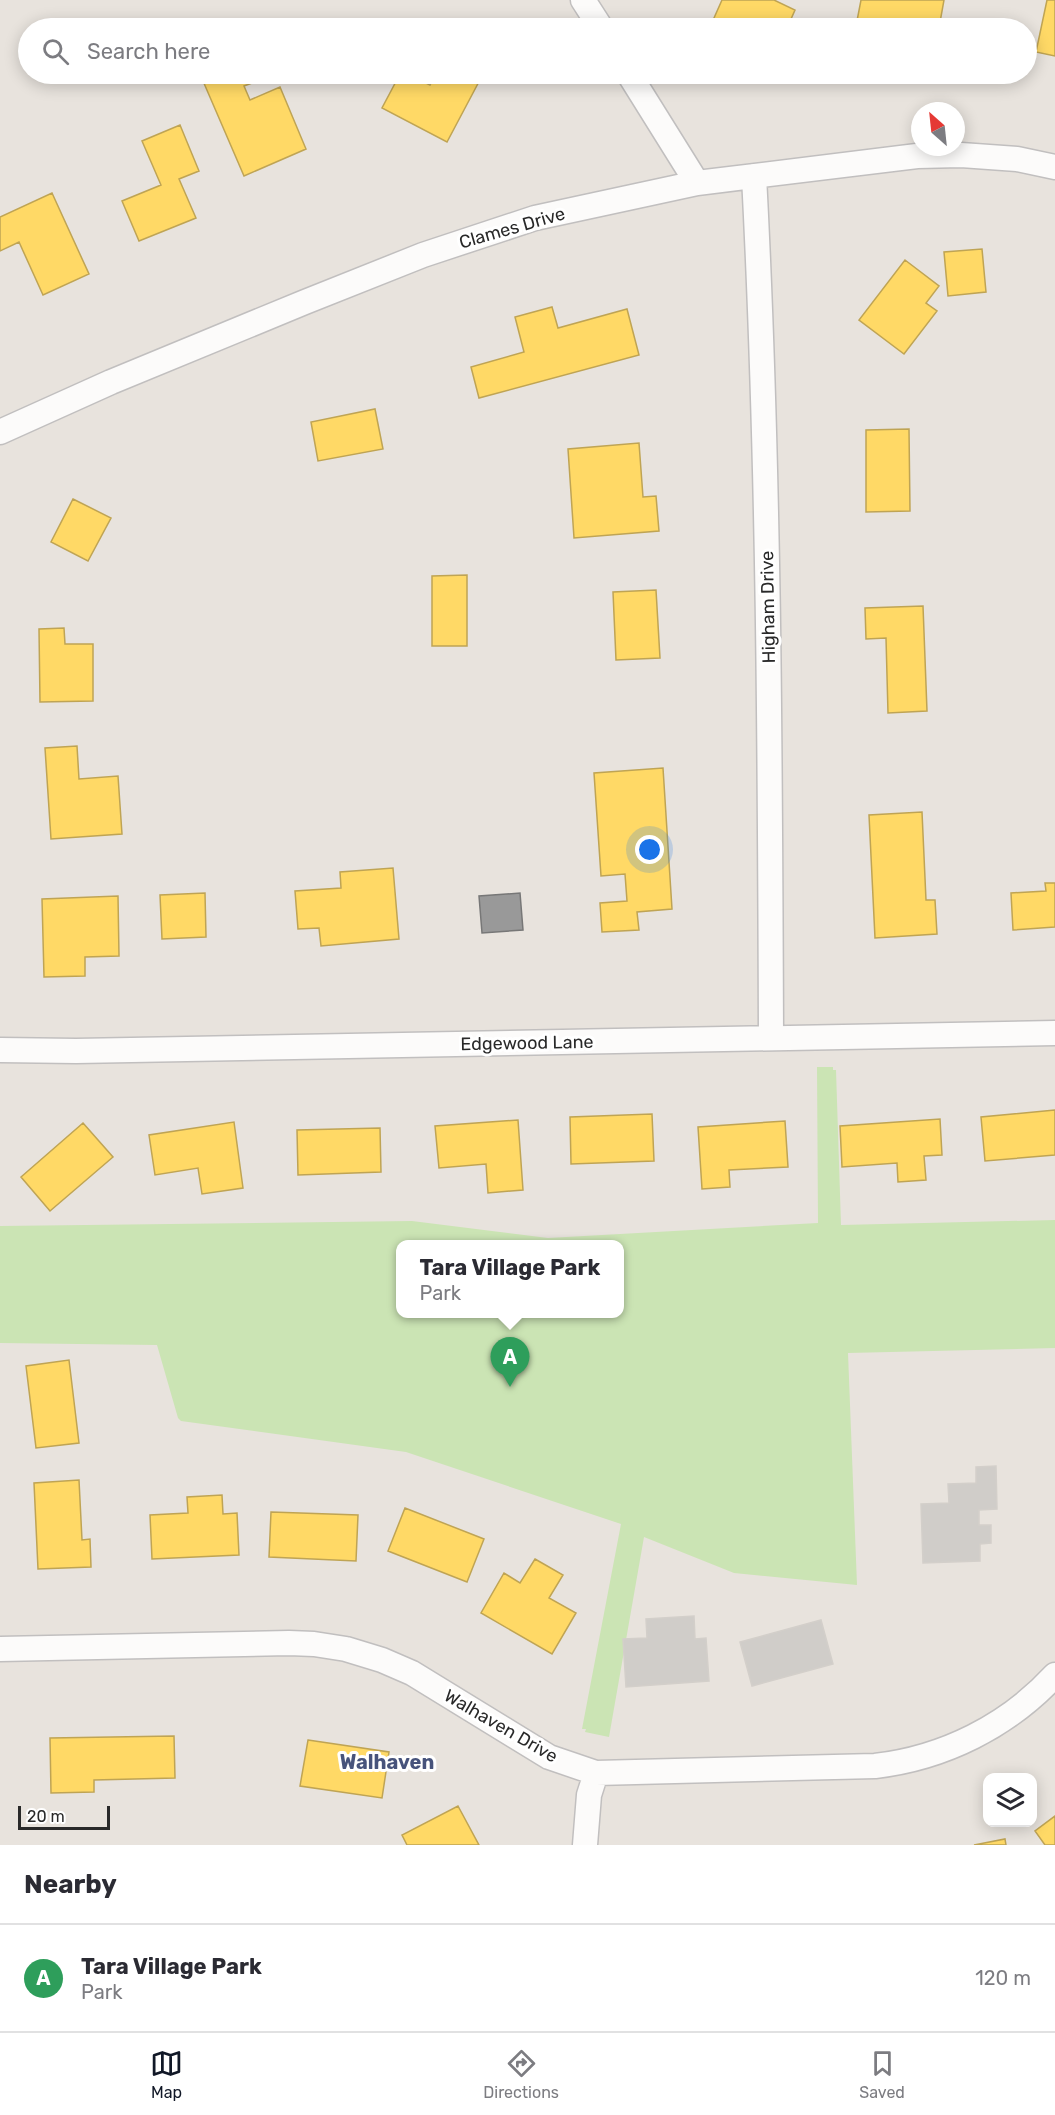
<!DOCTYPE html>
<html lang="en">
<head>
<meta charset="utf-8">
<style>
	body { margin:0; font-family:Rubik,sans-serif; background:#f2f2f3; color:#2b2b33 }
	.controls { position:absolute; right:18px; bottom:18px; display:grid; overflow:hidden; border-radius:12px; box-shadow:0 3px 15px #0003 }
	.controls button { width:54px; height:54px; display:grid; place-items:center; padding:0; border:0; border-bottom:2px solid #e1e1e2; background:#fff; color:#2b2b33; font:30px sans-serif }
	.compass { position:absolute; left:911px; top:102px; width:54px; height:54px; border-radius:50%; background:#fff; box-shadow:0 3px 15px #0003; rotate:333deg }
	.scale { position:absolute; left:18px; bottom:15px; width:92px; box-sizing:border-box; padding-left:6px; border:3px solid #292929; border-top:0; font-size:16px; line-height:21px; white-space:nowrap; color:#292929; -webkit-text-stroke:4px #fff; paint-order:stroke }
	.you { position:absolute; left:650px; top:850px; width:21px; height:21px; margin:-15px; border:4px solid #fff; border-radius:50%; background:#1a73e8; box-shadow:0 0 0 9px #1a73e833 }
	.badge { display:grid; place-items:center; width:39px; height:39px; border-radius:50%; background:#111827; color:#fff; font-size:20px; font-weight:700 }
	.pin { position:absolute; translate:-50% -50px; filter:drop-shadow(0 2px 3px #0008) }
	.pin::after { content:''; position:absolute; top:32px; width:21px; height:18px; background:inherit; clip-path:polygon(0 0,100% 0,50% 100%) }
	.popup { position:absolute; left:396px; top:1240px; width:228px; height:78px; box-sizing:border-box; display:grid; place-content:center; border-radius:12px; background:#fff; filter:drop-shadow(0 2px 4px #0005); font-size:20px; white-space:nowrap; color:#7c7c81 }
	.popup b { font-size:22px; color:#2b2b33 }
	.popup::after { content:''; position:absolute; left:50%; top:100%; margin-left:-12px; border:12px solid transparent; border-top-color:#fff }
	.list { margin:0; padding:0; list-style:none }
	h2 { display:flex; justify-content:space-between; align-items:center; height:78px; margin:0; padding:0 24px; font-size:26px }
	h2 small { font-size:20px; font-weight:400; color:#7c7c81 }
	.list li { display:grid; grid-template-columns:39px 1fr auto; gap:18px; align-items:center; box-sizing:border-box; height:108px; padding:0 24px; border-top:2px solid #e1e1e2 }
	.list b { display:block; font-size:22px; white-space:nowrap }
	.list p { margin:0; font-size:20px; white-space:nowrap; color:#7c7c81 }
	.list em { font-size:20px; font-style:normal; color:#7c7c81 }
	.icon { flex:none; width:33px; height:33px; fill:none; stroke:currentColor; stroke-width:2; stroke-linecap:round; stroke-linejoin:round }
	.map { position:relative; flex:none; width:1055px; height:1845px; overflow:hidden }
	.search { position:absolute; background:#fff; box-shadow:0 3px 15px #0003; left:18px; right:18px; top:18px; height:66px; display:flex; align-items:center; gap:15px; box-sizing:border-box; padding:0 21px; border-radius:33px; color:#7c7c81; font-size:22px }
	.sheet { height:186px; background:#fff }
	nav { display:flex; justify-content:space-around; align-items:center; box-sizing:border-box; height:84px; border-top:2px solid #e1e1e2; background:#fff; font-size:16px; color:#7c7c81 }
	nav a { display:grid; justify-items:center; gap:3px }
	nav .on { color:#111827 }
	.map>svg:first-child { display:block }
	.green { fill:#cbe4b4; fill-rule:evenodd }
	.homes { fill:#ffd966; stroke:#bfa454; stroke-width:1.5 }
	.industry { fill:#999; stroke:#777; stroke-width:1.5 }
	.building { fill:#d0cdc9; stroke:#d3cfca; stroke-width:1.5 }
	.lines { fill:none; stroke-linecap:round; stroke-linejoin:round }
	.minor-casing { stroke:#c1bfbf; stroke-width:27 }
	.minor { stroke:#fcfbfa; stroke-width:24 }
	.labels { text-anchor:middle; dominant-baseline:central; stroke-width:6; stroke-linejoin:round; paint-order:stroke }
	.street-label { font-size:18px; fill:#292929; stroke:#fff }
	.neighbourhood-label { font-size:20px; font-weight:bold; fill:#47537b; stroke:#fff }
</style>
</head>
<body>
<div class="map">
<svg width="1055" height="1845" viewBox="0 0 1055 1845">
	<rect width="100%" height="100%" fill="#e8e3dd"/>
	<path class="green" d="M817,1067h16v3h3l5,155 214,-5v128l-207,5 9,232 -123,-12 -90,-36 -35,200 -24,-5 1,-3h-4l39,-205 -215,-72 -225,-31 -3,-3 -21,-73 -157,-2v-117l412,-5 136,17 270,-15zM400,1244h220v70h-220z"/>
	<path class="homes" d="M722,0h52l21,10 -8,18h-73l-4,-1z
		M861,0h83l-5,28h-70l-13,-2z
		M1047,0h8v56l-19,-4z
		M200,74h48l4,9 -8,3 6,14 30,-13 26,62 -62,27z
		M400,74h7l23,11 6,-11h47l-36,68 -65,-34z
		M180,125l19,46 -20,8 17,39 -57,23 -17,-40 39,-16 -19,-44z
		M52,193l37,81 -46,21 -24,-53 -19,9v-34z
		M982,249l4,43 -38,4 -4,-44z
		M905,260l34,26 -13,17 11,8 -33,43 -45,-34z
		M552,307l6,21 69,-19 12,46 -160,43 -8,-31 53,-15 -9,-35z
		M375,409l8,40 -65,12 -7,-39z
		M909,429l1,82 -44,1v-82z
		M639,443l4,54 13,-1 3,35 -85,7 -6,-89z
		M73,499l38,19 -23,43 -37,-19z
		M467,575v71h-35v-70z
		M656,590l4,68 -44,2 -3,-68z
		M923,606l4,105 -39,2 -2,-75 -20,1 -1,-31z
		M64,628l1,16h28v57l-53,1 -1,-73z
		M77,746l2,33 39,-3 4,58 -71,5 -6,-91z
		M663,768l9,141 -35,3 2,18 -37,2 -2,-29 27,-2 -2,-27 -24,2 -7,-103z
		M922,812l4,88h9l2,34 -62,4 -6,-123z
		M393,868l6,71 -78,7 -2,-18 -21,1 -3,-38 46,-3 -1,-16z
		M1045,883h10v44l-42,3 -2,-37 35,-2z
		M205,893l1,44 -44,2 -2,-44z
		M118,896l1,60 -34,1v19l-41,1 -2,-78z
		M1055,1110v45l-70,6 -4,-44z
		M652,1114l2,47 -83,3 -1,-47z
		M940,1119l2,36 -18,1 2,24 -28,2 -1,-19 -55,4 -2,-41z
		M518,1120l5,70 -35,3 -2,-29 -47,4 -4,-42z
		M785,1121l3,46 -59,3 1,17 -28,2 -4,-62z
		M234,1122l9,66 -41,6 -4,-26 -43,7 -6,-40z
		M83,1123l30,34 -63,54 -29,-34z
		M380,1128l1,44 -83,3 -1,-45z
		M69,1360l10,83 -43,5 -10,-82z
		M79,1480l3,60 8,-1 1,28 -53,2 -4,-86z
		M222,1495l1,19 14,-1 2,42 -87,4 -2,-44 38,-2 -1,-16z
		M405,1508l79,31 -17,43 -79,-31z
		M271,1512l87,3 -2,46 -87,-4z
		M535,1559l28,16 -14,23 27,15 -24,41 -71,-41 23,-40 16,10z
		M174,1736l1,42 -81,2v12l-43,1 -1,-55z
		M308,1740l81,12 -7,46 -82,-12z
		M458,1806l21,39h-72l-5,-10z
		M1055,1816v29h-10l-10,-14z
		M1005,1839l1,6h-32z"/>
	<path class="industry" d="M520,893l3,37 -41,3 -3,-37z"/>
	<path class="building" d="M996,1466l1,43 -18,1v15h12v18l-11,1v17l-57,2 -2,-59 28,-1 -1,-19 28,-1v-16z
		M694,1616l1,23 11,-1 3,43 -83,6 -3,-48 24,-1 -1,-19z
		M821,1620l12,44 -81,22 -12,-44z"/>
	<g class="lines">
		<defs>
			<path id="minor" d="M583,0l18,28
				M629,74l68,109
				M754,176c15,287 16,575 17,862
				M0,432l111,-50 194,-80 118,-47 112,-37 162,-35 220,-27 44,-1 56,4 38,8
				M0,1050l76,1 979,-18
				M0,1649l289,-6 25,1 32,5 36,11 30,13 137,84 47,16 279,-7c69,-8 133,-40 180,-91
				M585,1845l4,-50 7,-22"/>
		</defs>
		<use href="#minor" class="minor-casing"/>
		<use href="#minor" class="minor"/>
	</g>
	<g class="labels">
		<g class="street-label">
			<text transform="translate(512 228) rotate(-16)">Clames Drive</text>
			<text transform="translate(768 607) rotate(-91)">Higham Drive</text>
			<text transform="translate(527 1043) rotate(-1)">Edgewood Lane</text>
			<text transform="translate(501 1726) rotate(30)">Walhaven Drive</text>
		</g>
		<g class="neighbourhood-label">
			<text x="387" y="1762">Walhaven</text>
		</g>
	</g>
</svg>
<div class="controls">
<button><svg class="icon" aria-label="layers" viewBox="0 0 24 24"><path d="M12 4l9 5-9 5-9-5zM3 14l9 5 9-5"/></svg></button>
</div>
<svg class="compass" viewBox="-18 -18 36 36"><path d="M0-13l5 13h-10z" fill="#e53935"/><path d="M0 13l5-13h-10z" fill="#7c7c81"/></svg>
<div class="scale">20 m</div>
<div class="you"></div>
<div class="pin badge" style="left:510px;top:1387px;background:#2e9e5b">A</div>
<div class="popup"><b>Tara Village Park</b>Park</div>
<div class="search"><svg class="icon" aria-label="search" viewBox="0 0 24 24"><circle cx="10" cy="10" r="6"/><path d="M15 15l6 6"/></svg>Search here</div>
</div>
<section class="sheet">
<h2>Nearby<small></small></h2>
<ul class="list">
<li><span class="badge" style="background:#2e9e5b">A</span><div><b>Tara Village Park</b><p>Park</p></div><em>120 m</em></li>
</ul>
</section>
<nav>
<a class="on"><svg class="icon" aria-label="map" viewBox="0 0 24 24"><path d="M3 6l6-2 6 2 6-2v14l-6 2-6-2-6 2zM9 4v14M15 6v14"/></svg>Map</a>
<a><svg class="icon" aria-label="directions" viewBox="0 0 24 24"><path d="M12 3l9 9-9 9-9-9zM9 14v-3h6M13 9l2 2-2 2"/></svg>Directions</a>
<a><svg class="icon" aria-label="saved" viewBox="0 0 24 24"><path d="M7 4h10v16l-5-4-5 4z"/></svg>Saved</a>
</nav>
</body>
</html>
